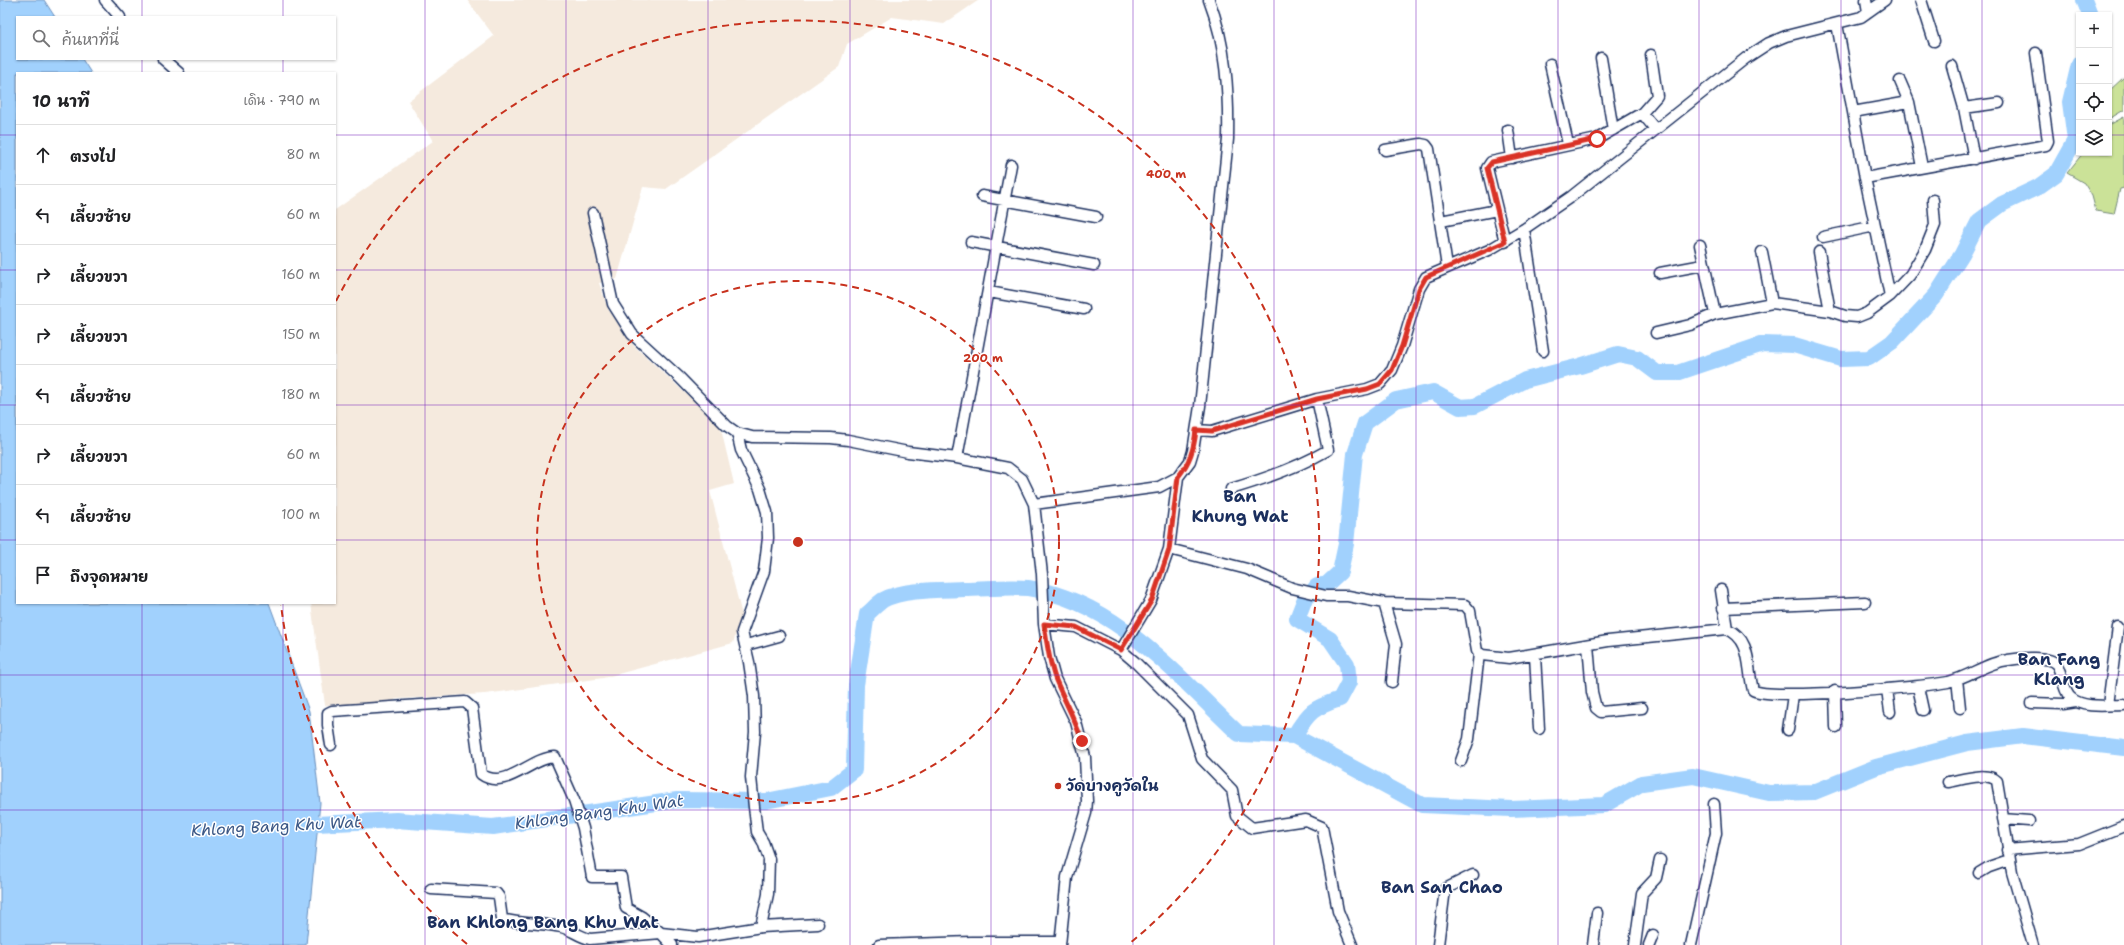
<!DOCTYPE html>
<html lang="th">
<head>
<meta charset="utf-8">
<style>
	body { margin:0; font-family:"Shantell Sans","Playpen Sans Thai",sans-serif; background:#f2f2f2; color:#202124 }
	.controls { position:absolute; right:12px; top:12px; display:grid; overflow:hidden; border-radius:0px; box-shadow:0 1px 3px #0004 }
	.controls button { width:36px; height:36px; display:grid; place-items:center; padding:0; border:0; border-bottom:1px solid #e0e0e0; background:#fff; color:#202124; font:20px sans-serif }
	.stop { position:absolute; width:12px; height:12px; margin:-9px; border:3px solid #d93025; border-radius:50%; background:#fff }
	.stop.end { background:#d93025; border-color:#fff; box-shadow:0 1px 4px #0008 }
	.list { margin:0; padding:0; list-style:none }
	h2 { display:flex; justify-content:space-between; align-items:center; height:52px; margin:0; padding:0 16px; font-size:17px }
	h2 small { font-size:13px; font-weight:400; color:#757577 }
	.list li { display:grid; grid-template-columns:26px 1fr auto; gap:12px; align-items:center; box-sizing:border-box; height:60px; padding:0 16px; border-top:1px solid #e0e0e0 }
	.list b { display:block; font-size:15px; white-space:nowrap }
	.list em { font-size:13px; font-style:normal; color:#757577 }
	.icon { flex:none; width:22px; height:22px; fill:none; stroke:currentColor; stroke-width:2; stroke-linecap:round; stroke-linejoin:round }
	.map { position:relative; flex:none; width:2124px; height:945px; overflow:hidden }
	.search { position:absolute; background:#fff; box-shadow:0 1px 3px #0004; left:16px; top:16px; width:320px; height:44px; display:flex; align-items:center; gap:10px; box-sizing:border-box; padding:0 14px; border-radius:0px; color:#757577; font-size:15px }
	.panel { position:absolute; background:#fff; box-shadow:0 1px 3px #0004; left:16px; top:72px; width:320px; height:532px; border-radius:0px }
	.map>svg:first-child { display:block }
	.built { fill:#f5eade }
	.green { fill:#cbe298; stroke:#73887b }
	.water { fill:#a1d1fd; stroke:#6b90bd }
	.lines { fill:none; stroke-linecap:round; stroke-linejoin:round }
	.river { stroke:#a1d1fd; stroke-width:16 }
	.minor-casing { stroke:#1b2f5e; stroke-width:13 }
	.minor { stroke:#fff; stroke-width:10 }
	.route { stroke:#d93025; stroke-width:5 }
	.grid { fill:none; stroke:#7b2cbf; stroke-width:1; stroke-opacity:0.55 }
	.ring { fill:none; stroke:#c8321e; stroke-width:2; stroke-dasharray:7 5 }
	.poi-dot { fill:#c8321e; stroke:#fff; stroke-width:1.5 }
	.labels { text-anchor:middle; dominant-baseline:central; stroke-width:3; stroke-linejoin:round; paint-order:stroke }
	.poi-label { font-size:15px; font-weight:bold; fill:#1b2f5e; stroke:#fff; text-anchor:start }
	.water-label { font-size:16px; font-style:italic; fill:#3c5886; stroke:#fff }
	.quarter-label { font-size:17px; font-weight:bold; fill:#1b2f5e; stroke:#fff }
	.centre { fill:#c8321e; stroke:#fff; stroke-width:2 }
	.ring-label { font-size:12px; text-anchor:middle; font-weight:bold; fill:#c8321e; stroke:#fff; stroke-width:3; stroke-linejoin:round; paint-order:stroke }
</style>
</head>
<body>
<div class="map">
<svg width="2124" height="945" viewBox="0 0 2124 945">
	<rect width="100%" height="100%" fill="#fff"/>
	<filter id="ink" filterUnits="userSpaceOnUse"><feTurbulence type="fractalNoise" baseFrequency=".025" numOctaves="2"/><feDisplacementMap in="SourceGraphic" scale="8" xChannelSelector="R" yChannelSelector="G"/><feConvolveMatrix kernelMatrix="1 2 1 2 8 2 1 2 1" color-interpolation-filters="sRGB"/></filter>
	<g filter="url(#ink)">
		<path class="built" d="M467,0h512l-35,24 -52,-7 -45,27 -8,23 -173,122 -23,-2 -26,92 -18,4 9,26 26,37 86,79 14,59 -24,7 32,124 -9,28 -130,35 -118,16 -89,5 -4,3 -67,3 -14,-102h24v-393l98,-69 -25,-40 86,-65z"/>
		<path class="green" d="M2124,77v33l-15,9v-28z
			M2124,117v71l-4,1 -6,25 -18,-3 -4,-15 -8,-13 -17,-10 16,-20h26v-28z"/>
		<path class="water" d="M0,0h44l11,17h-38v42h65l9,14h-74v530h252l40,108 11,92 -14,142h-306z"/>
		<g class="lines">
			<path class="river" d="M2084,0l6,15
				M1294,736c15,-25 19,-28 46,-37l9,-17 -2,-18 -17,-25 -33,-20 7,-18 13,-15 10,-2 13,-12 6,-28 9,-90 10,-31 31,-23 37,-8 27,15 15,-1 50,-26 55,-14 38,-12 19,4 20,15h20l86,-29 31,1 47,14 28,-1 23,-16 44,-47 26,-41 17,-33 23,-17 36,-17 18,-13 19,-34 -5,-38 9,-38
				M297,825l99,-5 97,7 184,-27 89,1 65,-13 23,-18 2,-85 11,-71c5,-4 10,-10 16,-14 20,-11 58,-10 81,-11 20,0 43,-3 64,-1 88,13 149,88 211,146l55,2 128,69 89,4 93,-4 38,-22 51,-7 76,17 45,-1 62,-25 91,-24 56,-7 101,12"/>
			<defs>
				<path id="minor" d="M105,0l15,17
					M1866,0l2,12
					M1921,0l13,41
					M1837,24l28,154 25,118
					M1601,58l12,72
					M163,59l16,14
					M1550,64l18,80
					M1952,66l12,42 10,51
					M1900,81l9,21 13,65
					M1964,108l35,-5
					M1853,112l56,-10
					M1642,113l13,16
					M1508,130l4,28
					M1385,150l36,-6 5,1 3,4 18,118
					M1865,178l181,-33 2,-4 -12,-88
					M982,196l114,21
					M593,213l20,91 19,30 48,44 47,48 10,7 15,4 79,1 17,2 60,12 49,6 51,10 14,11 12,25 8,70 2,50 5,33 6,22 21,43 9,35 2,44 -1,12 -19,64 -7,68
					M1441,221l56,-11
					M1524,229l19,122
					M1823,237l52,-11
					M971,242l123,23
					M1505,242l-18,-74 4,-6 106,-23 45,-26 15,-17 -6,-41
					M1700,245l15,69
					M1762,252l10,51
					M1819,252l11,59
					M1660,273l43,-8
					M989,292l95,17
					M1656,333l34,-8 25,-11 57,-11 58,8 15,5 12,1 10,-4 23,-17 20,-21 15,-25 10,-25 -2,-25
					M1197,430l15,1 105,-32 50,-10 13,-5 12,-14 10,-24 17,-57 7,-12 63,-27 35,-21 48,-33 174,-138 23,-15 17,-7 75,-19 24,-17
					M737,433l4,17 19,39 7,23 1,26 -4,33 -22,61 7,30 5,34 1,36 -4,45 3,30 3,25 6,10 6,17 -1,35 -7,33
					M957,458l54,-293
					M1231,489c34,-10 66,-21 97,-39l-11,-51
					M1034,504l125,-17 19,-10 12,-16 3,-10 7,-45 28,-267c1,-47 -2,-95 -19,-139
					M1169,549l78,20 45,19 34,8h22l36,7 81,2 5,6 7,40 5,4 27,3 99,-17 119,-12c25,10 20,39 26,61 15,11 170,-3 195,-8 21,-5 40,-20 60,-22 11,-2 42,-5 49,5 3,5 4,12 6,17 2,6 3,12 8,16 12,11 38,7 53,7
					M1721,590l6,39
					M1384,603l12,41 -4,38
					M1723,608l142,-6
					M1044,624l32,3 45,23 14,12 53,53 14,44 30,31 5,26 15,12 54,-8 16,7 16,84 14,34
					M746,645l33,-9
					M1588,645l4,47 4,16 5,4 41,-4
					M1121,650l30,-50 18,-51 9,-72
					M1535,655l4,74
					M1957,679l3,29
					M1918,687l5,23
					M1887,689l3,23
					M1835,691l1,36
					M2032,703l31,1 13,-2
					M2108,705l10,-78
					M1788,730l5,-35
					M331,745l-3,-20v-12l4,-2 133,-9 7,6 9,66c24,18 50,-17 74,-17l19,43 9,28 9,49h29l5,31 16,9 19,16 37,4 63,-10 57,-3
					M1461,761l8,-22 10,-85
					M1948,782c13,-2 39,-11 49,-1l15,91 21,73
					M2003,819l26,2
					M2007,850l72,-6 45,-18
					M1979,873l10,-6 20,-7
					M431,889l65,4 3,4 3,22c19,5 39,4 59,8 10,2 18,10 29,12l71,-6 11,12
					M879,945l92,-3h89
					M1438,945l7,-56 28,-14
					M1593,945l4,-32
					M1635,945l7,-52 14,-15 4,-18
					M1649,945l4,-10
					M1691,945l25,-112 -2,-29"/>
			</defs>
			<use href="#minor" class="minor-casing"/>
			<use href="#minor" class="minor"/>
		</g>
	</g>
	<g class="lines" filter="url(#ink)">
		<path class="route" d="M1082,741c-7,-22 -18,-41 -27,-63 -6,-17 -8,-35 -11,-54l32,3 45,23 31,-50 17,-50 9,-73c12,-15 16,-28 18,-47l16,1 105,-32 50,-10 13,-5 12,-14 10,-24 17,-57 7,-12 79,-35 -18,-74 5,-6 105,-23"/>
	</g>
	<path class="grid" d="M142,0v17M283,0v17M425,0v945M566,0v945M708,0v945M850,0v945M991,0v945M1133,0v945M1274,0v945M1416,0v945M1558,0v945M1699,0v945M1841,0v945M1982,0v945M142,59v14M283,59v14M0,135h17M335,135h1744M2109,135h15M0,270h17M335,270h1789M0,405h17M335,405h1789M0,540h17M335,540h1789M142,603v342M283,603v342M0,675h2124M0,810h2124"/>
	<g class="ring">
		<circle cx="798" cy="542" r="261"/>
		<path d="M467 944A521 521 0 0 1 281 605M336 301A521 521 0 1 1 1129 944"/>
	</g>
	<circle class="poi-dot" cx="1058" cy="786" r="4"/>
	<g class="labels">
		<g class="poi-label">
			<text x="1066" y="786">วัดบางคูวัดใน</text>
		</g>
		<g class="water-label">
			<text transform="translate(599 812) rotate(-8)">Khlong Bang Khu Wat</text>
			<text transform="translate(276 826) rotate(-3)">Khlong Bang Khu Wat</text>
		</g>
		<g class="quarter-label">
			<text x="1240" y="496">Ban<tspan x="1240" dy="20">Khung Wat</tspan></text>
			<text x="2059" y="659">Ban Fang<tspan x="2059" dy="20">Klang</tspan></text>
			<text x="1442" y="887">Ban San Chao</text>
			<text x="543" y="922">Ban Khlong Bang Khu Wat</text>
		</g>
	</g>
	<circle cx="798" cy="542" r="6" class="centre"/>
	<g class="ring-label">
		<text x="1166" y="178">400 m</text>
		<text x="983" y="362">200 m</text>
	</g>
</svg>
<div class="controls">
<button>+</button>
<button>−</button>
<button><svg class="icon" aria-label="locate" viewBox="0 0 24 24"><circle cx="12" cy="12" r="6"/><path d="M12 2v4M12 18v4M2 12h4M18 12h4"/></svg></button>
<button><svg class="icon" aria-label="layers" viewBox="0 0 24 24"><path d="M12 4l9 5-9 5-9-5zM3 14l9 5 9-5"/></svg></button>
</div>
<div class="stop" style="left:1597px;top:139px"></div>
<div class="stop end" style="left:1082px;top:741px"></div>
<div class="search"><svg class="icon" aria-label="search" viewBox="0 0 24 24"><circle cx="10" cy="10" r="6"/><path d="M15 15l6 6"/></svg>ค้นหาที่นี่</div>
<section class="panel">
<h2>10 นาที<small>เดิน · 790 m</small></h2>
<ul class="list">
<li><svg class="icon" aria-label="ahead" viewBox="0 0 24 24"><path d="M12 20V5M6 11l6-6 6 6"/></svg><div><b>ตรงไป</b></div><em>80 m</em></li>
<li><svg class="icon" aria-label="left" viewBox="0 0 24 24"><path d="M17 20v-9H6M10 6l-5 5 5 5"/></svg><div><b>เลี้ยวซ้าย</b></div><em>60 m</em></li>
<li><svg class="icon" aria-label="right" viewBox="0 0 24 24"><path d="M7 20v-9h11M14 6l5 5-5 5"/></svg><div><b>เลี้ยวขวา</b></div><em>160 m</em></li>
<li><svg class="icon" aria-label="right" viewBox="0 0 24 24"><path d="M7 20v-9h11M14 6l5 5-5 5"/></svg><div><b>เลี้ยวขวา</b></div><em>150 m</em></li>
<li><svg class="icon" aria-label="left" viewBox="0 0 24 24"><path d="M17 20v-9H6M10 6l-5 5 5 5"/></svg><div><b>เลี้ยวซ้าย</b></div><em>180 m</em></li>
<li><svg class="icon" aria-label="right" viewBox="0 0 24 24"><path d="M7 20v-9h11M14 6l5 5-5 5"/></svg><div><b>เลี้ยวขวา</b></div><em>60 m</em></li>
<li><svg class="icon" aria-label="left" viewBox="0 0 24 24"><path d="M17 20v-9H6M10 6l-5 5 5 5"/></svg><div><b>เลี้ยวซ้าย</b></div><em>100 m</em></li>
<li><svg class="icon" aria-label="arrive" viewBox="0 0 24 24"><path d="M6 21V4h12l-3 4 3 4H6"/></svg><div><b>ถึงจุดหมาย</b></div></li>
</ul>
</section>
</div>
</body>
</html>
